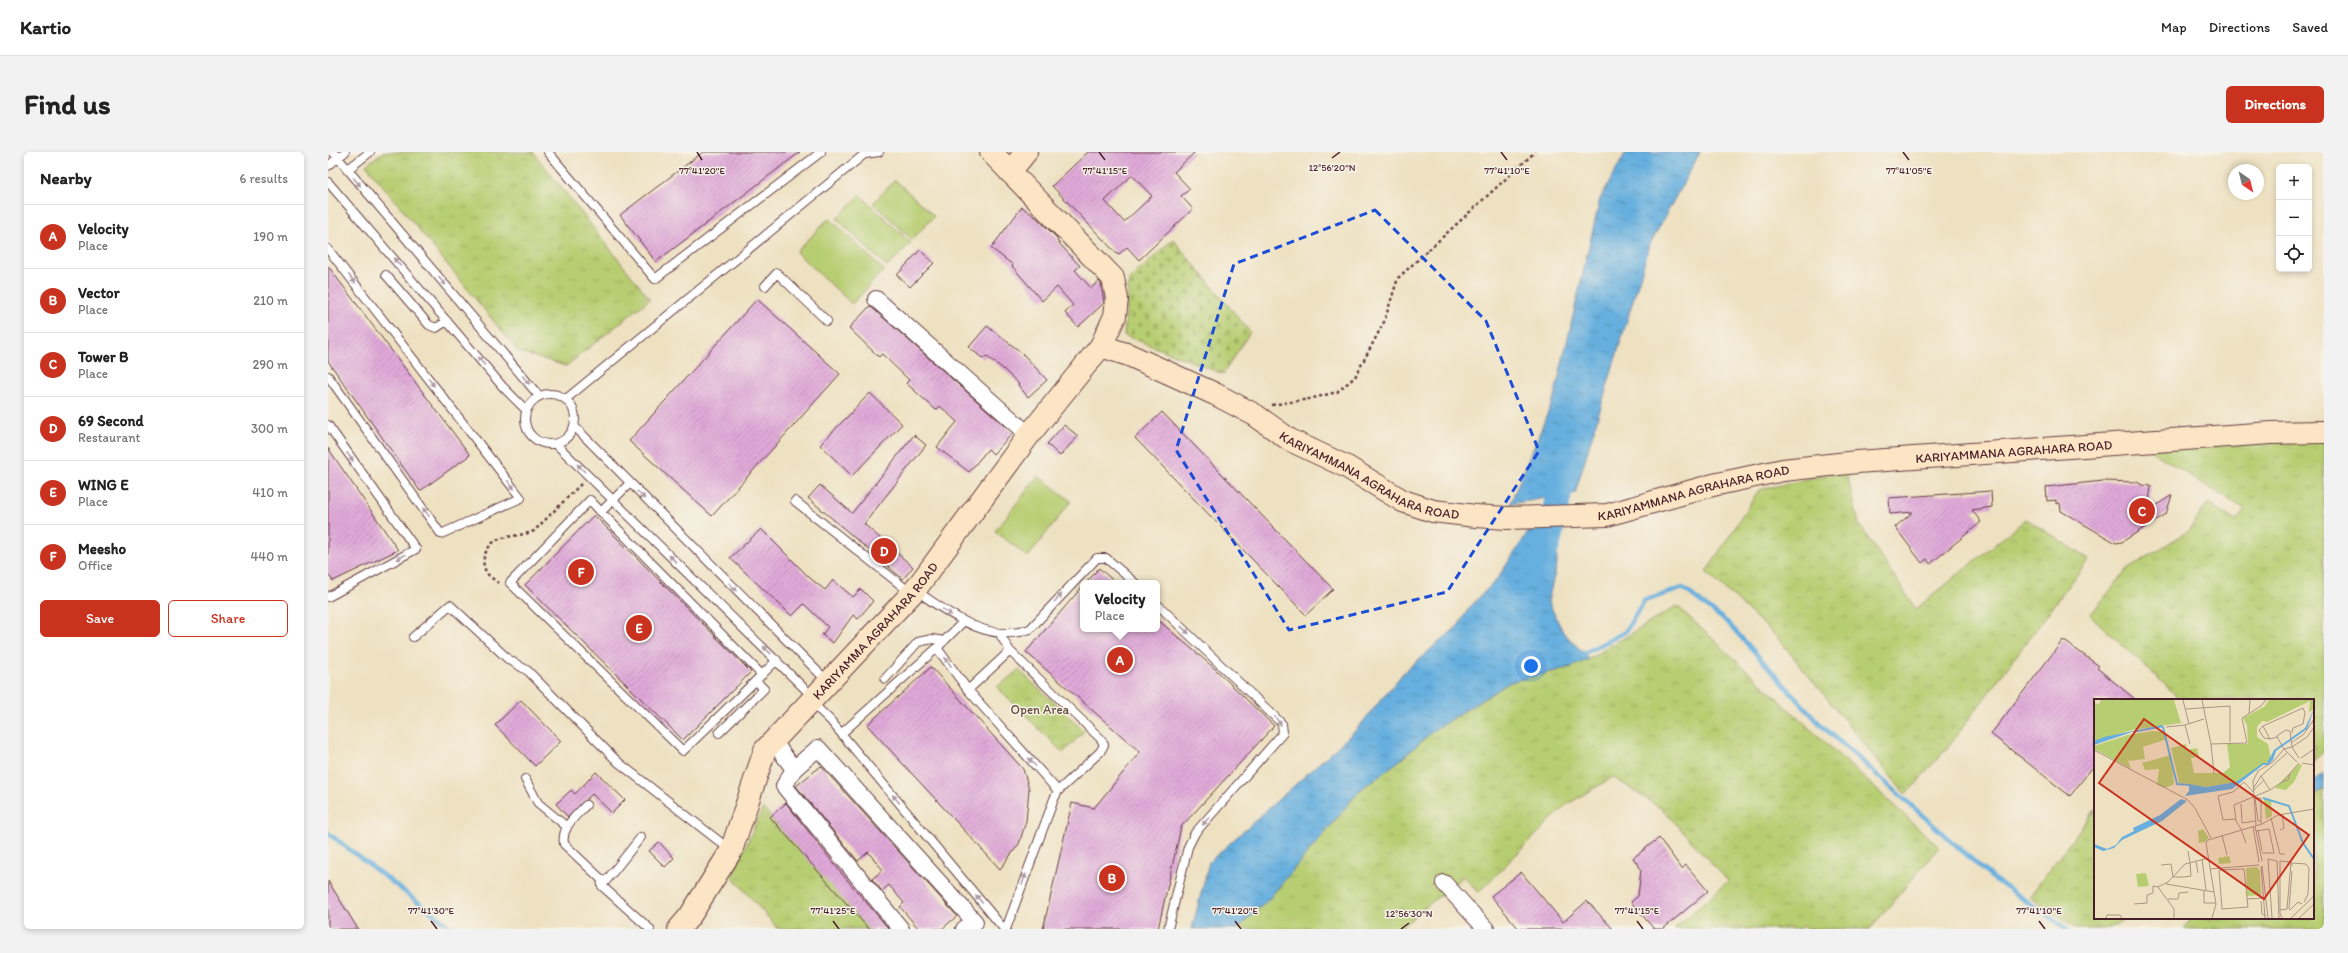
<!DOCTYPE html>
<html lang="en">
<head>
<meta charset="utf-8">
<style>
	body { margin:0; font-family:Itim,sans-serif; background:#f2f2f2; color:#222 }
	.controls { position:absolute; right:12px; top:12px; display:grid; overflow:hidden; border-radius:6px; box-shadow:0 2px 6px #0003 }
	.controls button { width:36px; height:36px; display:grid; place-items:center; padding:0; border:0; border-bottom:1px solid #e0e0e0; background:#fff; color:#222; font:20px sans-serif }
	.compass { position:absolute; left:1900px; top:12px; width:36px; height:36px; border-radius:50%; background:#fff; box-shadow:0 2px 6px #0003; rotate:145deg }
	.you { position:absolute; left:1203px; top:514px; width:14px; height:14px; margin:-10px; border:3px solid #fff; border-radius:50%; background:#1a73e8; box-shadow:0 0 0 6px #1a73e833 }
	.badge { display:grid; place-items:center; width:26px; height:26px; border-radius:50%; background:#c8321e; color:#fff; font-size:13px; font-weight:700 }
	.pin { position:absolute; translate:-50% -50%; border:2px solid #fff; box-shadow:0 1px 4px #0006 }
	.popup { position:absolute; left:752px; top:428px; width:80px; height:52px; box-sizing:border-box; display:grid; place-content:center; border-radius:6px; background:#fff; filter:drop-shadow(0 1px 3px #0005); font-size:13px; white-space:nowrap; color:#767676 }
	.popup b { font-size:15px; color:#222 }
	.popup::after { content:''; position:absolute; left:50%; top:100%; margin-left:-8px; border:8px solid transparent; border-top-color:#fff }
	.list { margin:0; padding:0; list-style:none }
	h2 { display:flex; justify-content:space-between; align-items:center; height:52px; margin:0; padding:0 16px; font-size:17px }
	h2 small { font-size:13px; font-weight:400; color:#767676 }
	.list li { display:grid; grid-template-columns:26px 1fr auto; gap:12px; align-items:center; box-sizing:border-box; height:64px; padding:0 16px; border-top:1px solid #e0e0e0 }
	.list b { display:block; font-size:15px; white-space:nowrap }
	.list p { margin:0; font-size:13px; white-space:nowrap; color:#767676 }
	.list em { font-size:13px; font-style:normal; color:#767676 }
	.actions { display:flex; gap:8px; padding:12px 16px }
	.actions a { flex:1; padding:9px 0; border:1px solid #c8321e; border-radius:6px; text-align:center; font-size:14px; color:#c8321e }
	.actions .main { background:#c8321e; color:#fff }
	.icon { flex:none; width:22px; height:22px; fill:none; stroke:currentColor; stroke-width:2; stroke-linecap:round; stroke-linejoin:round }
	.map { position:relative; flex:none; width:1996px; height:777px; overflow:hidden; border-radius:6px }
	header { display:flex; align-items:center; gap:24px; box-sizing:border-box; height:56px; padding:0 20px; background:#fff; border-bottom:1px solid #e0e0e0 }
	header strong { font-size:19px }
	nav { display:flex; gap:22px; margin-inline-start:auto; font-size:14px }
	.intro { display:flex; align-items:center; justify-content:space-between; box-sizing:border-box; height:96px; padding:0 24px }
	h1 { margin:0; font-size:28px }
	.button { padding:10px 18px; border-radius:6px; background:#c8321e; color:#fff; font-size:14px; font-weight:700 }
	main { display:flex; gap:24px; padding:0 24px }
	aside { flex:1; background:#fff; border-radius:6px; box-shadow:0 2px 6px #0003 }
	.map>svg:first-child { display:block }
	.grass { fill:url(#grass-tufts); stroke:#80764e }
	.cemetery { fill:url(#cemetery-stones); stroke:#80764e }
	.pitch { fill:#b7cd71; stroke:#80764e }
	.water { fill:url(#water-ripples); stroke:#586784 }
	.lines { fill:none; stroke-linecap:round; stroke-linejoin:round }
	.stream { stroke:#66afde; stroke-width:4.5 }
	.river { stroke:#66afde; stroke-width:26 }
	.building { fill:url(#building-hatch); fill-rule:evenodd }
	.lane-casing { stroke:#633c42; stroke-width:10 }
	.street-casing { stroke:#633c42; stroke-width:18 }
	.secondary-casing { stroke:#633c42; stroke-width:24 }
	.path { stroke:#633c42; stroke-width:2.5; stroke-dasharray:3 3; stroke-linecap:butt }
	.lane { stroke:#fff; stroke-width:8 }
	.street { stroke:#fff; stroke-width:16 }
	.secondary { stroke:#fce5c4; stroke-width:22 }
	.oneway { fill:#ae9aa0 }
	.marked { fill:none; stroke:#1d4ed8; stroke-width:3; stroke-dasharray:8 5; stroke-linejoin:round }
	.ticks { fill:none; stroke:#4a1f2b; stroke-width:1.5 }
	.labels { text-anchor:middle; dominant-baseline:central; stroke-width:3; stroke-linejoin:round; paint-order:stroke }
	.street-label { font-size:13px; fill:#4a1f2b; stroke:#f7f3e8 }
	.park-label { font-size:13px; fill:#654a3c; stroke:#f7f3e8 }
	.inset-river { fill:none; stroke:#66afde; stroke-width:2 }
	.inset-road { fill:none; stroke:#ac9385; stroke-width:1 }
	.view { fill:#c8321e; fill-opacity:0.15; stroke:#c8321e; stroke-width:2 }
	.inset-edge { fill:none; stroke:#4a1f2b; stroke-width:2 }
	.ticks-label { font-size:10px; text-anchor:middle; fill:#4a1f2b; stroke:#f7f3e8; stroke-width:3; stroke-linejoin:round; paint-order:stroke }
</style>
</head>
<body>
<header>
<strong>Kartio</strong>
<nav><a>Map</a><a>Directions</a><a>Saved</a></nav>
</header>
<div class="intro"><h1>Find us</h1><a class="button">Directions</a></div>
<main>
<aside>
<h2>Nearby<small>6 results</small></h2>
<ul class="list">
<li><span class="badge">A</span><div><b>Velocity</b><p>Place</p></div><em>190 m</em></li>
<li><span class="badge">B</span><div><b>Vector</b><p>Place</p></div><em>210 m</em></li>
<li><span class="badge">C</span><div><b>Tower B</b><p>Place</p></div><em>290 m</em></li>
<li><span class="badge">D</span><div><b>69 Second</b><p>Restaurant</p></div><em>300 m</em></li>
<li><span class="badge">E</span><div><b>WING E</b><p>Place</p></div><em>410 m</em></li>
<li><span class="badge">F</span><div><b>Meesho</b><p>Office</p></div><em>440 m</em></li>
</ul>
<div class="actions"><a class="main">Save</a><a>Share</a></div>
</aside>
<div class="map">
<svg width="1996" height="777" viewBox="0 0 1996 777">
	<defs>
		<pattern id="grass-tufts" width="24" height="20" patternUnits="userSpaceOnUse"><rect width="24" height="20" fill="#b7cd71"/><path d="M3 7l-1-3M5 7V3M7 7l1-3M15 17l-1-3M17 17v-4M19 17l1-3" fill="none" stroke="#9fb062"/></pattern>
		<pattern id="cemetery-stones" width="16" height="16" patternUnits="userSpaceOnUse"><rect width="16" height="16" fill="#b7cd71"/><path d="M2 7V4a2 2 0 0 1 4 0v3zM10 15v-3a2 2 0 0 1 4 0v3z" fill="#9fb062"/></pattern>
		<pattern id="water-ripples" width="26" height="14" patternUnits="userSpaceOnUse"><rect width="26" height="14" fill="#66afde"/><path d="M2 4q2-2 4 0t4 0M15 11q2-2 4 0t4 0" fill="none" stroke="#568eb4"/></pattern>
		<pattern id="building-hatch" width="6" height="6" patternUnits="userSpaceOnUse"><rect width="6" height="6" fill="#e0a9d9"/><path d="M-1 1l2-2M0 6l6-6M5 7l2-2" fill="none" stroke="#b889b0"/></pattern>
	</defs>
	<rect width="100%" height="100%" fill="#f7f3e8"/>
	<filter id="ink" filterUnits="userSpaceOnUse"><feTurbulence type="fractalNoise" baseFrequency=".025" numOctaves="2"/><feDisplacementMap in="SourceGraphic" scale="8" xChannelSelector="R" yChannelSelector="G"/><feConvolveMatrix kernelMatrix="1 2 1 2 8 2 1 2 1" color-interpolation-filters="sRGB"/></filter>
	<filter id="wash" filterUnits="userSpaceOnUse"><feTurbulence type="fractalNoise" baseFrequency=".012" numOctaves="4" result="noise"/><feDisplacementMap in="SourceGraphic" scale="16" xChannelSelector="R" yChannelSelector="G"/><feGaussianBlur stdDeviation="0.9" result="paint"/><feColorMatrix in="noise" values="0 0 0 0 0 0 0 0 0 0 0 0 0 0 0 0 0 1.4 0 .05"/><feComposite in="paint" operator="in"/></filter>
	<g filter="url(#wash)">
		<rect width="100%" height="100%" fill="#eee1c1"/>
		<path class="grass" d="M55,0h150l117,147 -84,67 -47,-14 -153,-187z
			M1996,278v321l-11,10v-61h-136l2,-2 -89,-83 37,-45 61,-39 20,-28 28,18 9,-11 -97,-61z
			M1518,318l13,54 57,85 110,-90 63,40 -142,189 -26,29 -2,4 -14,13 -129,-158 -70,-64 53,-82z
			M1349,454l262,241 -69,82h-63l-4,-3 -4,3h-125l54,-48 -66,-72 -49,-32 -47,28 -88,88 -14,-17 -65,53h-162l30,-28 94,-112 38,-28 35,-31 76,-48 61,-15 18,-8z
			M691,518l65,61 -21,22 -66,-66z
			M1996,637v140h-141l9,-11h121v-122z
			M435,656l107,121h-92l-46,-53z
			M1767,657v109h31l-17,11h-31l-49,-32z"/>
		<path class="cemetery" d="M845,87l77,93 -27,42 -99,-39 5,-55z"/>
		<path class="pitch" d="M567,28l39,36 -22,24 -39,-37z
			M532,43l51,48 -24,24 -50,-48z
			M501,66l55,52 -32,34 -56,-52z
			M710,324l33,25 -43,56 -33,-26z"/>
		<path class="water" d="M1298,0h74l-50,92 -75,249 -65,11 44,-106 46,-199z
			M1201,379l27,2 1,31 -9,37 15,31 26,27 -18,8 -61,15 -76,48 -35,31 -38,28 -94,112 -30,28h-45l17,-67 147,-132 48,-58 54,-46 11,-18 28,-29z
			M1996,621v16l-11,7v-15z"/>
		<g class="lines">
			<path class="stream" d="M1251,504l46,-24 19,-31 39,-13 45,35 92,101 148,132 23,21 76,52
				M0,681l125,96"/>
			<path class="river" d="M1211,415l9,-24 18,-81"/>
		</g>
		<g id="blocks">
			<path class="building" d="M375,0h97l-144,110 -36,-47z
				M760,0h107l-21,20 16,17 -9,7 12,13 -54,51 -12,-13 -9,8 -66,-69zM804,23l20,21 -28,26 -19,-21z
				M694,55l16,12 20,20 -1,2 23,25 -5,4 16,18 8,-7 2,3 3,19 -26,24 -13,-14 8,-8 -16,-18 -15,14 -30,-35 1,-1 -22,-17z
				M592,98l14,13 -24,24 -13,-12z
				M0,114l142,189 -50,36 -92,-130z
				M429,147l83,75 -128,142 -83,-75z
				M542,154l143,127 -20,21 -5,-5 -19,23 -32,-25 20,-25 -17,-16 -4,4 -30,-27 3,-3 -27,-26 -3,3 -30,-29z
				M659,174l35,27 25,27 -19,17 -10,-12 1,-1 -17,-16 -16,-12 -3,3 -14,-12z
				M542,241l32,31 -50,52 -32,-31z
				M834,260l171,177 -27,26 -171,-177z
				M736,273l14,11 -18,20 -13,-12z
				M586,283l12,10 -62,79 49,43 -10,12 -95,-81 12,-13 32,28z
				M0,296l70,102 -65,31 -5,-7z
				M1775,329l34,1 5,3 9,1 -3,25 24,-16 -6,19 -44,28 -6,1 -55,-32 -1,-8 -4,1v-4l-9,1 -1,-14z
				M1663,339l1,16 -20,3 9,12 -51,42 -3,-5 -5,4 -27,-36 18,-15 -23,2 -1,-16z
				M266,363l157,157 -68,68 -158,-155z
				M433,377l50,50 14,11 8,-10 20,17 8,-8 12,12 -15,18 -5,-4 -20,28 -11,-8 6,-8 -24,-23 -12,12 -62,-58z
				M771,416l17,15h-30z
				M755,434v43h74v-10l57,49 60,58 -93,101 -23,102h-115l29,-126 22,5 46,-56 -114,-100z
				M1735,488l36,26 -2,2 39,32h-41v64l-25,32 -79,-62z
				M603,515l92,102 6,20 -3,32 -7,23 -19,25 -133,-144z
				M193,548l40,41 -26,25 -40,-41z
				M493,614l136,150 -15,13h-23l-19,-22 4,-4 -15,-18 -7,6 -10,-12 11,-9 -15,-18 -10,9 -62,-75z
				M268,620l29,28 -13,13 -20,-19 -24,23 -12,-13 15,-14 4,4z
				M458,651l56,71 47,55h-20l-99,-112z
				M1331,686l23,31 4,-4 22,26 -45,38h-9l-23,-27 7,-6 3,-27 -8,-11z
				M331,690l15,16 -9,9 -16,-16z
				M1193,720l42,50 24,-21 26,28h-94l-28,-33z
				M0,729l30,48h-30z"/>
		</g>
	</g>
	<g filter="url(#ink)">
		<use href="#blocks" fill-opacity="0" stroke="#633c42" stroke-width="1"/>
		<g class="lines">
			<defs>
				<path id="lane" d="M5,0l206,244
					M220,0l107,127 166,-127
					M537,2l14,-2
					M0,14l17,-14
					M19,18l23,-18
					M0,30l175,205 23,23
					M0,97l193,249 -80,36 -113,-158
					M58,123l43,50 7,3 11,-7
					M437,134l12,-13 50,48
					M197 267a25 25 0 1 1 50 0a25 25 0 1 1-50 0Z
					M238,247l301,-247
					M0,273l88,124 -88,48
					M247,275l253,255
					M228,292l257,253
					M302,331l-29,29 161,163
					M467,349l116,92
					M273,360l-11,-12 -80,83 173,168 94,-91
					M587,438c33,22 73,55 115,39l67,-71h9l29,25
					M829,452l117,112 8,8 1,9 -88,100 -7,14 -20,82
					M671,481l11,18 91,88 3,6 -4,7 -42,39 -4,8 -48,130
					M85,485l37,-32 58,54 20,12 90,91 111,87
					M609,496l31,42 90,101
					M557,527l33,-37 14,-3 12,2
					M640,538l42,-39
					M483,550l19,18 174,209
					M391,581l45,-44 -8,-8
					M514,581l95,-85 26,-26
					M197,627l13,24 29,24
					M258,653c-11,12 -25,22 -22,39l37,35 1,7 48,43
					M274,734l39,-49"/>
				<path id="street" d="M548,147l153,136
					M445,589l21,28
					M1116,731l42,46
					M573,777l-117,-143 10,-17 24,-21 157,174 -11,7"/>
				<g id="secondary">
					<path d="M682,20l16,-20"/>
					<path id="s1" d="M773,194l28,9 86,39 40,21 35,25 57,27 56,34 30,10 43,5 31,2 100,-3 106,-30 70,-15 74,-8 414,-29 53,-1"/>
					<path id="s2" d="M351,777l11,-13 41,-65 34,-101 150,-160 114,-155 72,-89 14,-30 2,-17 -4,-21 -122,-126"/>
				</g>
			</defs>
			<use href="#lane" class="lane-casing"/>
			<use href="#street" class="street-casing"/>
			<use href="#secondary" class="secondary-casing"/>
			<path class="path" d="M944,253l37,-6 28,-7 18,-15 29,-55 14,-44 137,-126
				M171,431c-4,-3 -10,-6 -12,-10 -8,-11 -1,-27 10,-33 12,-5 25,-4 37,-9l47,-47"/>
			<use href="#lane" class="lane"/>
			<use href="#street" class="street"/>
			<use href="#secondary" class="secondary"/>
		</g>
		<defs><path id="oneway-solid" d="M-6-.8H1V-3.2L6.5 0L1 3.2V.8H-6Z"/></defs>
		<g class="oneway">
			<use href="#oneway-solid" transform="translate(29 30) rotate(50)"/>
			<use href="#oneway-solid" transform="translate(69 110) rotate(-131)"/>
			<use href="#oneway-solid" transform="translate(24 127) rotate(52)"/>
			<use href="#oneway-solid" transform="translate(114 129) rotate(49)"/>
			<use href="#oneway-solid" transform="translate(153 209) rotate(-130)"/>
			<use href="#oneway-solid" transform="translate(198 228) rotate(50)"/>
			<use href="#oneway-solid" transform="translate(103 230) rotate(52)"/>
			<use href="#oneway-solid" transform="translate(22 305) rotate(55)"/>
			<use href="#oneway-solid" transform="translate(253 316) rotate(-135)"/>
			<use href="#oneway-solid" transform="translate(183 333) rotate(52)"/>
			<use href="#oneway-solid" transform="translate(313 343) rotate(45)"/>
			<use href="#oneway-solid" transform="translate(98 360) rotate(-126)"/>
			<use href="#oneway-solid" transform="translate(73 405) rotate(152)"/>
			<use href="#oneway-solid" transform="translate(345 407) rotate(-136)"/>
			<use href="#oneway-solid" transform="translate(405 435) rotate(45)"/>
			<use href="#oneway-solid" transform="translate(730 446) rotate(-46)"/>
			<use href="#oneway-solid" transform="translate(619 460) rotate(34)"/>
			<use href="#oneway-solid" transform="translate(857 478) rotate(43)"/>
			<use href="#oneway-solid" transform="translate(439 498) rotate(-136)"/>
			<use href="#oneway-solid" transform="translate(620 510) rotate(-127)"/>
			<use href="#oneway-solid" transform="translate(950 569) rotate(55)"/>
			<use href="#oneway-solid" transform="translate(704 610) rotate(-132)"/>
			<use href="#oneway-solid" transform="translate(568 647) rotate(-130)"/>
			<use href="#oneway-solid" transform="translate(878 669) rotate(131)"/>
			<use href="#oneway-solid" transform="translate(696 727) rotate(-70)"/>
			<use href="#oneway-solid" transform="translate(651 747) rotate(-130)"/>
		</g>
	</g>
	<path class="marked" d="M1047,58l111,111 53,130 -92,141 -158,38 -113,-180 58,-186z"/>
	<path class="ticks" d="M369,0l5,8M771,0l6,8M1173,0l6,8M1575,0l6,8M1004,6l8,-6M103,769l6,8M505,769l6,8M907,769l6,8M1309,769l6,8M1711,769l6,8M1073,777l8,-6"/>
	<g class="labels">
		<g class="street-label">
			<text stroke="none"><textPath href="#s1" startOffset="960">KARIYAMMANA AGRAHARA ROAD</textPath></text>
			<text stroke="none"><textPath href="#s1" startOffset="300">KARIYAMMANA AGRAHARA ROAD</textPath></text>
			<text stroke="none"><textPath href="#s1" startOffset="636">KARIYAMMANA AGRAHARA ROAD</textPath></text>
			<text stroke="none"><textPath href="#s2" startOffset="363">KARIYAMMA AGRAHARA ROAD</textPath></text>
		</g>
		<g class="park-label">
			<text x="712" y="557">Open Area</text>
		</g>
	</g>
	<g transform="translate(1766 547)">
		<rect width="220" height="220" fill="#eee1c1"/>
		<path d="M7,1h73l7,23 -49,7 -38,11v-38l5,1zM175,1h45v9l-5,3 1,-11 -43,21 -5,-1 -5,6v10l11,7 3,16 -35,22 -30,5 -27,-4 -8,-35 15,-4 1,6 10,-2 2,9 -8,1 3,15h29l7,-6 -3,-23h21l-1,-19 -4,-7 21,-11zM59,32l11,1 3,7 -24,8 2,12 -16,2 -2,-3 4,11 -37,-20v-3l34,-11zM77,56l3,29 -9,4 -8,-3 2,-16 -14,1 -3,-7zM170,100l7,1 1,16 -6,3zM163,168l3,4 1,24 -14,1 -1,-28zM52,174l3,13 -11,1 -2,-13z" fill="#b7cd71"/>
		<path d="M109,130l6,9 -4,4 -6,1 -1,-12z" fill="#b7cd71"/>
		<path d="M205,65l3,1 -8,17 -8,8 -11,-2z" fill="#b7cd71"/>
		<path d="M135,157l2,7 -12,1 -1,-6z" fill="#b7cd71"/>
		<path d="M220,10l-7,20 -31,22 -3,9 -5,5h-5l-31,24 -47,7 4,-5v-7l17,3 30,-5 27,-19h4l7,-13 31,-22zM68,26l2,2 -26,5h-6l-38,13v-4l10,-4zM87,100l6,2 -25,20 -40,19 -8,8 -11,3 -9,-4v-3l13,5 9,-4 6,-8 12,-6 -1,-3 27,-13z" fill="#66afde"/>
		<path class="inset-river" d="M69,28l14,57 13,1M169,99l26,8 14,37 11,16"/>
		<path class="inset-road" d="M89,1l6,24M108,1l9,44 36,-1 -5,-25 19,-12 5,-6M92,10l44,-3v36M155,14l1,-13M169,27l-4,4 5,8 6,1M72,28l19,-2M183,38l-7,2 -7,-13 40,-18 2,5 -2,11 -10,4 -1,5M197,44l13,-9 10,-15M96,45l-5,-19 19,-6M117,45l3,30M0,51l94,50 7,8 16,30M207,59l13,-9M203,63l-13,-13 8,-2 7,11M208,64l12,2M167,77l9,14M188,83l6,-2 2,-6M159,90l8,-13 26,-23M160,91l10,-10M147,105l1,19M177,119l9,36h5M142,121l-2,-15 36,-15 12,-8 17,-19M167,122h-3l-3,-23h6v26M148,124l13,-2M162,126l-3,-44 5,-10 15,-9 11,-13 -7,-12 1,-2 8,-5 4,1 2,16 15,-10 7,-10 -1,-5M159,127l6,36M161,127l7,35M147,130l-6,-10 -12,1 -5,-24 15,-4 11,-10 9,10M147,130l5,14M164,131l4,21M186,131l4,-2 -2,-14M162,132l13,-2 5,24h-12M128,136l5,20M94,152l2,12M108,160l4,31M102,162l2,12M67,166l10,-1 2,13h11l7,-1 -1,-13M167,167l4,52M168,167l6,52M198,167v-3l14,1 3,4 -1,26 -4,8M116,170l49,-4M150,170l4,38 -26,2 -3,-39zM198,172l-3,37 1,2 8,-8 4,2M72,185l48,8M110,191v13h12M74,200h10l1,-6 9,-1M153,200l17,-1M167,202l1,13 4,2M40,205l13,-1v-8l6,-2v-7l5,1M186,211l7,-1 4,-47 -11,-1v52l2,5M12,219l1,-3h13l2,3M80,219v-9l-16,-22 10,-5 17,-18 24,-6M118,219l4,-14 -10,-61 2,-3 54,-16 16,-9 36,-6M178,219l-4,-59 9,2 2,57M197,219l23,-22M205,219l15,-14"/>
		<path class="view" d="M50,20l165,116 -45,64 -165,-116z"/>
		<rect width="220" height="220" class="inset-edge"/>
	</g>
	<g class="ticks-label">
		<text x="1004" y="19">12°56'20"N</text>
		<text x="374" y="22">77°41'20"E</text>
		<text x="777" y="22">77°41'15"E</text>
		<text x="1179" y="22">77°41'10"E</text>
		<text x="1581" y="22">77°41'05"E</text>
		<text x="103" y="762">77°41'30"E</text>
		<text x="505" y="762">77°41'25"E</text>
		<text x="907" y="762">77°41'20"E</text>
		<text x="1309" y="762">77°41'15"E</text>
		<text x="1711" y="762">77°41'10"E</text>
		<text x="1081" y="765">12°56'30"N</text>
	</g>
</svg>
<div class="controls">
<button>+</button>
<button>−</button>
<button><svg class="icon" aria-label="locate" viewBox="0 0 24 24"><circle cx="12" cy="12" r="6"/><path d="M12 2v4M12 18v4M2 12h4M18 12h4"/></svg></button>
</div>
<svg class="compass" viewBox="-18 -18 36 36"><path d="M0-13l5 13h-10z" fill="#e53935"/><path d="M0 13l5-13h-10z" fill="#767676"/></svg>
<div class="you"></div>
<div class="pin badge" style="left:792px;top:508px">A</div>
<div class="popup"><b>Velocity</b>Place</div>
<div class="pin badge" style="left:784px;top:726px">B</div>
<div class="pin badge" style="left:1814px;top:359px">C</div>
<div class="pin badge" style="left:556px;top:399px">D</div>
<div class="pin badge" style="left:311px;top:476px">E</div>
<div class="pin badge" style="left:253px;top:420px">F</div>
</div>
</main>
</body>
</html>
